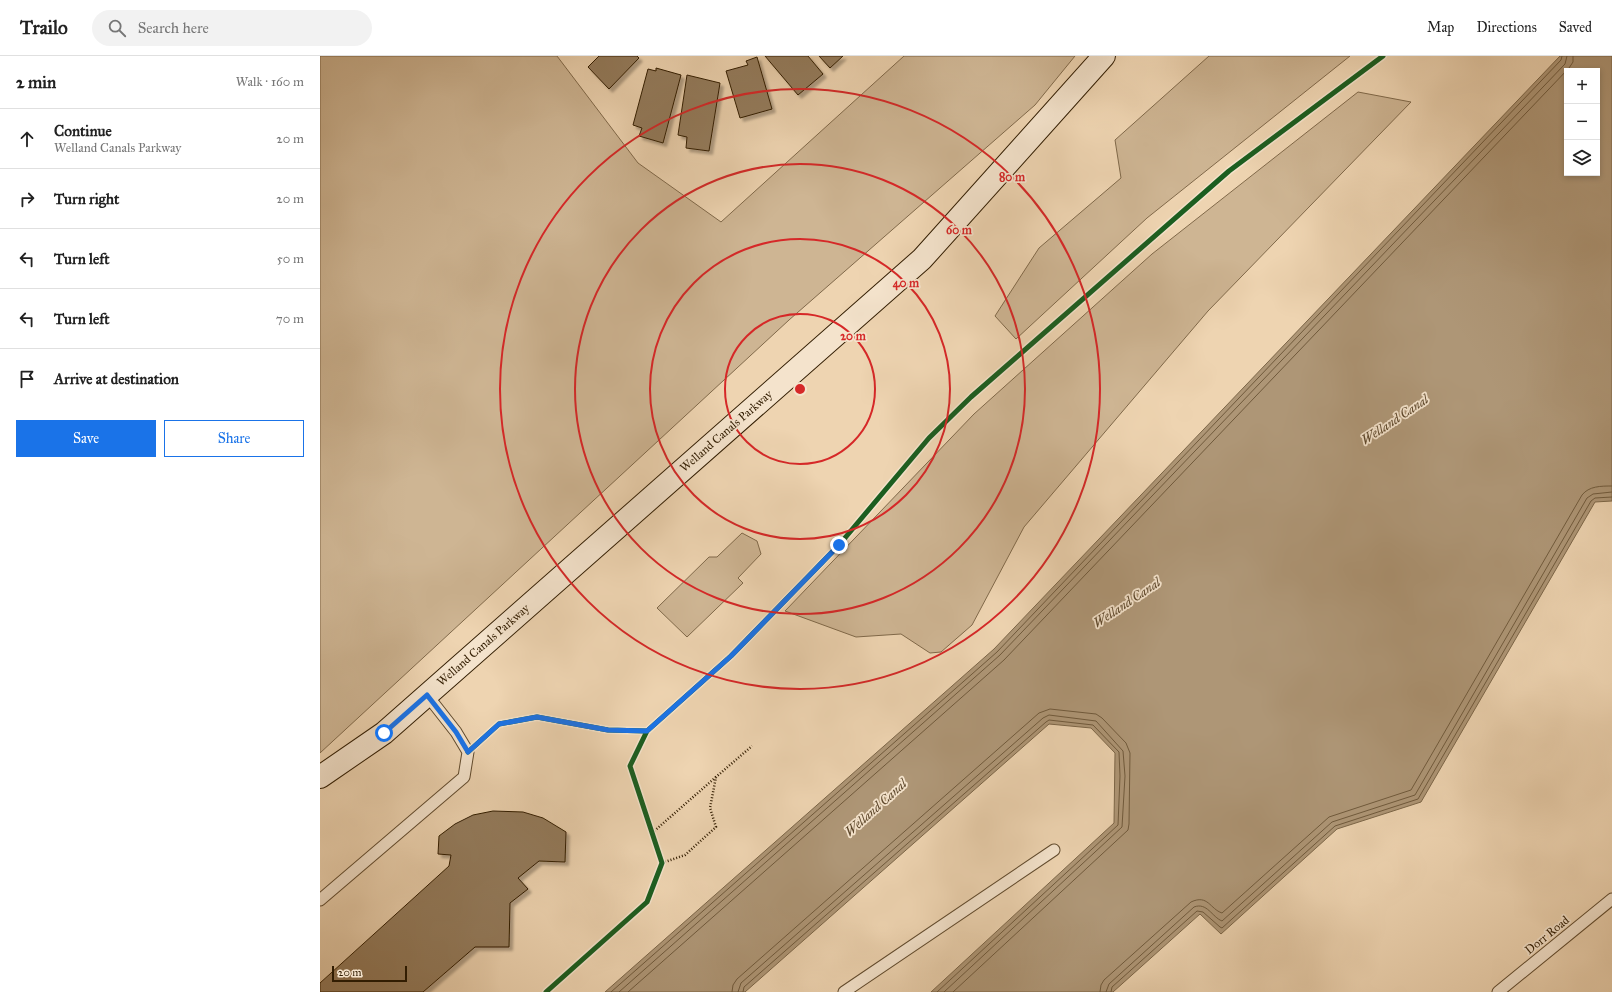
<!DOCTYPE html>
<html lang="en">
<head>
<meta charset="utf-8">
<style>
	body { margin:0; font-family:"IM FELL Great Primer",serif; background:#f2f2f2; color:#222 }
	.controls { position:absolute; right:12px; top:12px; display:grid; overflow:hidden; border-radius:0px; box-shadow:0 2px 6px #0003 }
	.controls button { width:36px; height:36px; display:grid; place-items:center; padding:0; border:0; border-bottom:1px solid #e0e0e0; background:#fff; color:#222; font:20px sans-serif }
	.scale { position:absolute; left:12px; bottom:10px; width:75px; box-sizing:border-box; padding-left:4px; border:2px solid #321d02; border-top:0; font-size:11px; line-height:14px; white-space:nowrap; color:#321d02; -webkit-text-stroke:3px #f4e3cc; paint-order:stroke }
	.stop { position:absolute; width:12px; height:12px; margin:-9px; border:3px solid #1a73e8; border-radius:50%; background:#fff }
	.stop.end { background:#1a73e8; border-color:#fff; box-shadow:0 1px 4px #0008 }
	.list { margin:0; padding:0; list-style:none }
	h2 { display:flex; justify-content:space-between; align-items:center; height:52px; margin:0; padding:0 16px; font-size:17px }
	h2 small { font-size:13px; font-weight:400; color:#767676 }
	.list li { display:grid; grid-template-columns:26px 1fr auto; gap:12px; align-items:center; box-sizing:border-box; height:60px; padding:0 16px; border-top:1px solid #e0e0e0 }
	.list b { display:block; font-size:15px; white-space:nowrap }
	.list p { margin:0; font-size:13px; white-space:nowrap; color:#767676 }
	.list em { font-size:13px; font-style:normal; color:#767676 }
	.actions { display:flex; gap:8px; padding:12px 16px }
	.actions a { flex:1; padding:9px 0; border:1px solid #1a73e8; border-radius:0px; text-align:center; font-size:14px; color:#1a73e8 }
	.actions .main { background:#1a73e8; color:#fff }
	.icon { flex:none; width:22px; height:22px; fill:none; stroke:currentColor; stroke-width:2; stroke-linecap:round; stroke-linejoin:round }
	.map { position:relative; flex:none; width:1292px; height:936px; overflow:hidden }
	header { display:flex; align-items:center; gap:24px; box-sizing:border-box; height:56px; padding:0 20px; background:#fff; border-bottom:1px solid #e0e0e0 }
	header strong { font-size:19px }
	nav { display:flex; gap:22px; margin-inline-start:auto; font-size:14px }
	.search { width:280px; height:36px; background:#f2f2f2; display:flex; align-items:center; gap:10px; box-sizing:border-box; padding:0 14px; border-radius:22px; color:#767676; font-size:15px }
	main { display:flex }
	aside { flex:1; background:#fff }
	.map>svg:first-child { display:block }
	.green { fill:#ceb593; stroke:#80694a }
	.water { fill:#ae9676; stroke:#7c6648; fill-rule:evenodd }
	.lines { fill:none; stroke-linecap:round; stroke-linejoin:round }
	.shore { stroke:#705a3c; stroke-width:1 }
	.building { fill:#947c5d; stroke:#321d02; filter:url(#shadow) }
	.service-casing { stroke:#614b2e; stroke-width:13 }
	.secondary-casing { stroke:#321d02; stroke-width:24 }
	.path { stroke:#321d02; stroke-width:2.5; stroke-dasharray:1 2; stroke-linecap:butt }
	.service { stroke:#f4e3cc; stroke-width:11 }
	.secondary { stroke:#f4e3cc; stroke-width:22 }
	.cycleway-casing { stroke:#f4e3cc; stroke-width:8 }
	.cycleway { stroke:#1b5e20; stroke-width:5 }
	.route { stroke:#1a73e8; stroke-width:5 }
	.ring { fill:none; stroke:#d62828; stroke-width:2 }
	.labels { text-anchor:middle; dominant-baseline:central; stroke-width:3.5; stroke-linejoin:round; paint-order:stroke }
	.street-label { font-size:12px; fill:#321d02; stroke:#f4e3cc }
	.water-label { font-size:13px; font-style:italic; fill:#5d472b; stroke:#f4e3cc }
	.centre { fill:#d62828; stroke:#f4e3cc; stroke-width:2 }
	.ring-label { font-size:12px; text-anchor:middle; font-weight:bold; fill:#d62828; stroke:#f4e3cc; stroke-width:3.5; stroke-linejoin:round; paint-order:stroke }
</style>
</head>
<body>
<header>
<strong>Trailo</strong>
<div class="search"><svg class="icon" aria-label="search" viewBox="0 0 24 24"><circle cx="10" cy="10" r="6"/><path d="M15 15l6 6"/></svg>Search here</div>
<nav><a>Map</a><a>Directions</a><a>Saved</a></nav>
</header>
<main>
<aside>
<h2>2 min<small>Walk · 160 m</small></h2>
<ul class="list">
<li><svg class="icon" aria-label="ahead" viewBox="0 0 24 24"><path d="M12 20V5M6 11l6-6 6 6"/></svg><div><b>Continue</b><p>Welland Canals Parkway</p></div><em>20 m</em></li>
<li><svg class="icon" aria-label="right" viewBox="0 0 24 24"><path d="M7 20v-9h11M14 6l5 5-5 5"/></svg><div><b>Turn right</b></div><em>20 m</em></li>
<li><svg class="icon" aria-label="left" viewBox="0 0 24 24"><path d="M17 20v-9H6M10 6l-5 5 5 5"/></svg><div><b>Turn left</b></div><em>50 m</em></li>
<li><svg class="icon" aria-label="left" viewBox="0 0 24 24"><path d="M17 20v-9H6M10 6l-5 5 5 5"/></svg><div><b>Turn left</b></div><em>70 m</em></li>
<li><svg class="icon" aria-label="arrive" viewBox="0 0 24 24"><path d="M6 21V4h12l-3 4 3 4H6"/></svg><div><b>Arrive at destination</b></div></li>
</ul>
<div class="actions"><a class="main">Save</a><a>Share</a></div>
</aside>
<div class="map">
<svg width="1292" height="936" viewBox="0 0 1292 936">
	<defs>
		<filter id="shadow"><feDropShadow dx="3.5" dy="3.5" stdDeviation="1" flood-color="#0004"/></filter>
	</defs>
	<rect width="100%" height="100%" fill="#eed4b1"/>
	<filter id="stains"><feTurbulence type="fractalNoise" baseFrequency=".005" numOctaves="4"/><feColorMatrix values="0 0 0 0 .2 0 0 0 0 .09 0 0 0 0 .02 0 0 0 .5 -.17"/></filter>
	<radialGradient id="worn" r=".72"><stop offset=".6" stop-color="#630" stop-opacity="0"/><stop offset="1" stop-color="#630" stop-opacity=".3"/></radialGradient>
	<path class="green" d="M0,0h237l81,107 83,59 183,-166h171l-40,49 -246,215 -469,433z
		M889,0h141l-203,162 -131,121 -21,-23 44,-68 82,-70 -6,-38z
		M1038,36l53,10 -203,209 -184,216 -52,98 -31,27 -11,1 -29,-19 -45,3 -71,-26 189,-197 178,-160z
		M422,477l15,8 4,13 -23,24 5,5 -56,54 -30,-29 52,-51h8z"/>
	<path class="water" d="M1240,0h52v445l-17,1 -174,300 -84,27 -116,105 -21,-20 -87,78h-182l183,-169 1,-70 -24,-25 -42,-4 -304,268h-140l389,-343zM1247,15h30v102h-30z"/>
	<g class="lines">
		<path class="shore" d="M291,936l386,-340 564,-592 1,-4
			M299,936l381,-337 565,-591 2,-8
			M308,936l376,-332 565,-592 4,-6v-6
			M412,936l1,-7 4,-6 302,-266 11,-4 46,5 6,4 24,25 4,10 -1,71 -1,6 -175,162
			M418,936l3,-9 302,-265 6,-3 47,6 27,30 2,25 -3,51 -178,165
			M423,936l1,-5 302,-265 3,-2 44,5 26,27 1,24 -2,49 -181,167
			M780,936l1,-7 3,-5 87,-78c17,-8 19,7 31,11l107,-96 82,-27 171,-295c7,-9 19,-9 30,-9
			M786,936l3,-8 85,-77c13,-5 18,10 28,14l110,-99 83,-27 172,-297 6,-4 19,-2
			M791,936l1,-5 85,-76 6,1 17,15 2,1 113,-102 83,-27 173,-298 4,-3 17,-1"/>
	</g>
	<path class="building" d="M279,0h38l2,2 -30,31 -21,-22z
		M445,0h43l15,18 -25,21z
		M499,0h24l-13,12z
		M437,1l15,52 -32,9 -14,-47 22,-6 -2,-4z
		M336,12l25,7 -18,68 -24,-7 3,-8 -9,-3 15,-56 8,2z
		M367,19l33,8 -11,68 -23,-3 1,-11 -9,-2z
		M173,755l30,1 20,6 23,14 -1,30 -26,-1 -21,17 10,11 -18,14 -1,44h-34l-52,45h-103v-9l129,-117 2,-11 -13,-1 1,-18 16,-12 18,-9z"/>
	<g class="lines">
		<defs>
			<path id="service" d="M0,844l144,-123 4,-25 -12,-20 -29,-37
				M524,936l210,-142
				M1178,936l114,-93"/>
			<path id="secondary" d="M0,721l64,-44 538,-474 182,-203"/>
		</defs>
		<use href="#service" class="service-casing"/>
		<use href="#secondary" class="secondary-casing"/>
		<path class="path" d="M332,777l64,-56
			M342,807l23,-8 31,-28 -6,-19 6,-31 36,-31"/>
		<use href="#service" class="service"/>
		<use href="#secondary" class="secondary"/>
		<defs>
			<path id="cycleway" d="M148,696l31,-28 38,-7 71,13 39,1
				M226,936l101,-90 15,-39 -32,-97 17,-35 84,-75 108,-111 90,-107 42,-41 258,-226 154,-115"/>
		</defs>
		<use href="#cycleway" class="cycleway-casing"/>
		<use href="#cycleway" class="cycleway"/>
	</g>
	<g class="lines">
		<path class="route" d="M64,677l43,-38 29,37 12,20 31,-28 38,-7 71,13 39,1 84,-75 108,-111"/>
	</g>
	<g class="ring">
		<circle cx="480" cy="333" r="75"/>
		<circle cx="480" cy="333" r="150"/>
		<circle cx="480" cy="333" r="225"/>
		<circle cx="480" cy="333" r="300"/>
	</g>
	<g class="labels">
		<g class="street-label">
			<text transform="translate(406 375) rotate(-41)">Welland Canals Parkway</text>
			<text transform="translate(163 589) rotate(-41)">Welland Canals Parkway</text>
			<text transform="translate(1227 879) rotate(-39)">Dorr Road</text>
		</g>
		<g class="water-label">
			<text transform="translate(1075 364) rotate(-34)">Welland Canal</text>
			<text transform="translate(807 547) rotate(-34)">Welland Canal</text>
			<text transform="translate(556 752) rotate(-42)">Welland Canal</text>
		</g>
	</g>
	<circle cx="480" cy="333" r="6" class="centre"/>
	<g class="ring-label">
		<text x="692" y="125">80 m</text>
		<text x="639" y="178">60 m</text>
		<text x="586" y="231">40 m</text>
		<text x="533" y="284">20 m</text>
	</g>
	<rect width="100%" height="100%" filter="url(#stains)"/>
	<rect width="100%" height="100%" fill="url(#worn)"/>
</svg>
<div class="controls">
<button>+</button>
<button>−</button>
<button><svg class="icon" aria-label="layers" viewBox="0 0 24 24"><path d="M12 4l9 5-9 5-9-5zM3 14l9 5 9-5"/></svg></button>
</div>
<div class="scale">20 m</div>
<div class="stop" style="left:64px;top:677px"></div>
<div class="stop end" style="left:519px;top:489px"></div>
</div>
</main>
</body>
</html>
